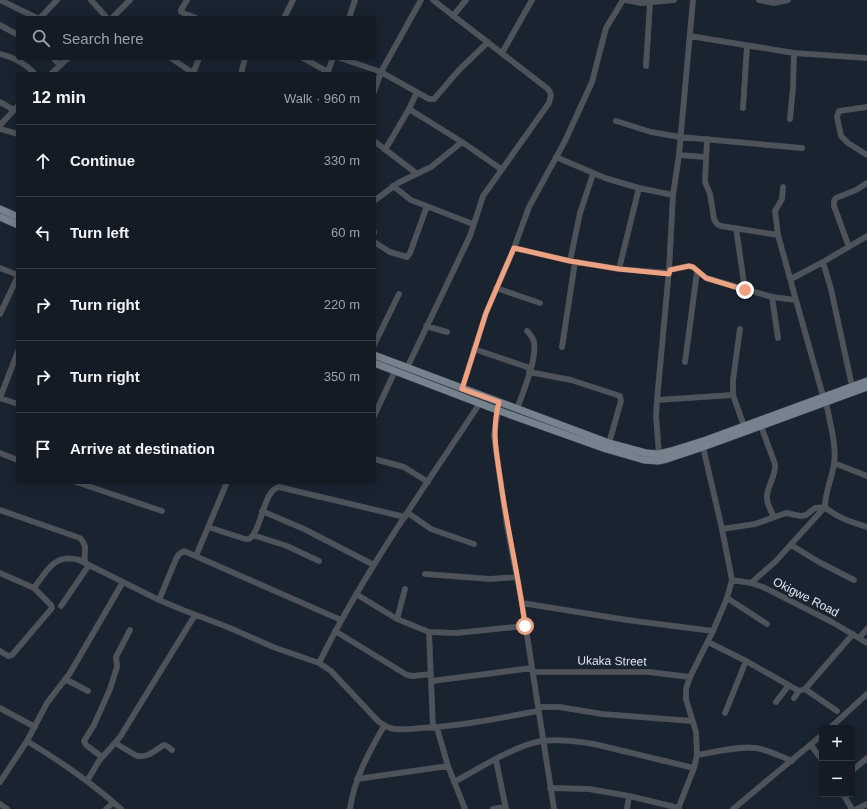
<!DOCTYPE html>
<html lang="en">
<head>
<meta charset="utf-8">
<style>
	body { margin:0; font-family:Arial,sans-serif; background:#212832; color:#f1f3f6 }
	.controls { position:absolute; right:12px; bottom:12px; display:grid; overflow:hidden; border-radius:4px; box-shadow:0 2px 10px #0003 }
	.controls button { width:36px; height:36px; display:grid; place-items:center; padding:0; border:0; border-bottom:1px solid #333942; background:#141b25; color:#f1f3f6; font:20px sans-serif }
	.stop { position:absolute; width:12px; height:12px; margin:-9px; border:3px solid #f2a17e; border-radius:50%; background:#fff }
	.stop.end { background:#f2a17e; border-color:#fff; box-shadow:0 1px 4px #0008 }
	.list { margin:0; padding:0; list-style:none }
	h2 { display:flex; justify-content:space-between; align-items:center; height:52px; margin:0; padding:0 16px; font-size:17px }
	h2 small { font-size:13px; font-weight:400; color:#9da1a7 }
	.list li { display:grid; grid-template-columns:26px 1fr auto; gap:12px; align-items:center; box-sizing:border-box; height:72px; padding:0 16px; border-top:1px solid #333942 }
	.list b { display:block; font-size:15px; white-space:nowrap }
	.list em { font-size:13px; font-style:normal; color:#9da1a7 }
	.icon { flex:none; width:22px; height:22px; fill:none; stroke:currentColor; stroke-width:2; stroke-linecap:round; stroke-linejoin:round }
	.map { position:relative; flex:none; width:867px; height:809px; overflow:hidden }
	.search { position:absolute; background:#141b25; box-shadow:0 2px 10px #0003; left:16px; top:16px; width:360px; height:44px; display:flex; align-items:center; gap:10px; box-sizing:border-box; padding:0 14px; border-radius:4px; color:#9da1a7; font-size:15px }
	.panel { position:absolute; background:#141b25; box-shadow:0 2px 10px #0003; left:16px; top:72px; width:360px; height:412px; border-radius:4px }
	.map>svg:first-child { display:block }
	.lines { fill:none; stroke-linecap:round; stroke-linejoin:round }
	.minor-casing { stroke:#363f4c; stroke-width:6 }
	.major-casing { stroke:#363f4c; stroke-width:8 }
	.minor { stroke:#4e5359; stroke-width:5.5 }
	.major { stroke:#77828f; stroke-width:7 }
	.route { stroke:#f2a17e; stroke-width:5 }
	.labels { text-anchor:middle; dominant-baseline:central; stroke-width:4; stroke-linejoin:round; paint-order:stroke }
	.street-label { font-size:12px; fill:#dfe6ef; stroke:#1a2431 }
</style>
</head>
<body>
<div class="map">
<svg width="867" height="809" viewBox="0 0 867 809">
	<rect width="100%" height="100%" fill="#1a2431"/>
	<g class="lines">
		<defs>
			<path id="minor" d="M0,0l37,18
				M91,0l16,18
				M187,0l-6,10v2l15,6
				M626,0l15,3 33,-3
				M759,0l15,3 14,-3
				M453,16l13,-16
				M40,18l17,-18
				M112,18l18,-18
				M284,18l9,-18
				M349,18l6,-18
				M0,25l18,10
				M690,36l104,17 73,5
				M502,53l30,-53
				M0,54c13,3 26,10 35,20
				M53,58l7,7
				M171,58l22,15
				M303,58l25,14
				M340,58l41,14 48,27h5l25,-29 29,-28
				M646,66l4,-63
				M51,74l17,-16
				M193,74l6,-16
				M241,74l4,-16
				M327,74l6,-16
				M374,92l7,-20 40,-72
				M0,102l14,8
				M867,107l-28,4 -2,6 4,19 7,7 19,12
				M743,108l4,-62
				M409,109l53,33 39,27
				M790,119l3,-31 1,-35
				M616,121l35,11 29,5 122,11
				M0,125l18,-19
				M0,129l18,5
				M707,139l-2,43 5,12 4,25 3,5 4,2 57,9
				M374,141l42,32
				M385,150l24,-41 8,-17
				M679,155l26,2
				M556,157l49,21 34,10 34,7
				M393,186l18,14 62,24
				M783,187l-1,12 -7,12 3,24 18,65 27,96
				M374,201l24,-18 33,-16 31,-25
				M736,228l9,62
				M374,233v-1
				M374,242l16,10 17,5 3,-4 17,-47
				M849,247l-15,-41v-5l2,-3 20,-8 11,-7
				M514,248l56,13 49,8 50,4
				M570,261l10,-48 13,-39
				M823,262l8,27 21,97
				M0,268l18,7
				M619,269l20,-81
				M669,270l20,-4 4,1 13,11 66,19 24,3
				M791,279l32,-17 44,-26
				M496,288l44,15
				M772,297l6,41
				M0,314l18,-38
				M426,326l21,6
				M740,329l-7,51v15l11,31
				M374,345l25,-51
				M562,347l13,-85
				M474,349l56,19
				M685,362l12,-90
				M407,368l63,-132 13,-40 66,-93c2,-7 3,-9 -1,-14l-115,-89
				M529,372l42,8 49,16 1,5 -12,42
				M462,389l24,-76 28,-65 15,-41 36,-66 27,-59 14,-54 17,-28
				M0,398l18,-47
				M0,398l18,6
				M657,400l76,-5
				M826,401c3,19 11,44 8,63 -2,14 -9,28 -9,43 12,11 27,15 42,20
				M499,402l-5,34 13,90 15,77 32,206
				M517,409c6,-17 20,-49 17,-67 -1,-4 -4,-8 -7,-11
				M374,416l21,-45
				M761,426l14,38c1,12 -7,20 -8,32 -1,7 4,15 7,21
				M0,453l18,7
				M659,454l-3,-38 1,-16 12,-130 4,-75 6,-40 14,-155
				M374,459l30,8 24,15
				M834,463l33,13
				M76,482l86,29
				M0,510l80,28c9,9 3,14 5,25
				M262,511l42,18 70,36
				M408,513l23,16 43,15
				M208,527l37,12h4c13,-8 14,-49 30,-52l126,30
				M722,529l33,-5 31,-11 15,3 5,-1 9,-7 10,-1
				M253,535l34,11 32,15
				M791,545l28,17 35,18
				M196,556l31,-74
				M0,573l34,15 17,17 1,3 -40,47 -4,1 -8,-5
				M425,574l65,5 27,-2
				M732,580l19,3 12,4 69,35 35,21
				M751,583l24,-21 50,-55
				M34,588c13,-17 20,-35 45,-28l80,40 24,10 47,18 43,19 46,16 12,8 47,50c5,4 10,7 16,8 9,1 19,0 28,-1 39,-2 78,-10 116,-17
				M356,594l41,25 32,13 27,1 69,-7
				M727,598l40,26
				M159,600l17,-41 3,-5 5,-3 157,69
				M522,603l105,17 86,11
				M61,606l28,-41
				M397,619l8,-30
				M335,631l72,44 6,1 18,-2
				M429,632l4,96
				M859,638l8,-9
				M708,642l38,19 53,30
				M319,663c45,-91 105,-175 161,-260
				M533,672h116l41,5
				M65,679l23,12
				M432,681l100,-13
				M805,689l32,22
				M794,698l5,-7 6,-2 48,-55
				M776,702l13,-17
				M538,707h21l43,7 90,7
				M0,708l35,19
				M725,713l21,-52
				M437,728l11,38 17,43
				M830,728l37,-34
				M27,741c33,20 65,42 94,68
				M115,743l22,13c11,2 18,-6 27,-11l3,1 5,4
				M811,745l11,15
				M697,755c19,-3 40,-9 59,-7 13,2 24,8 36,13
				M102,757l-16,-12 -2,-4 10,-16 16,-36 7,-22 -1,-10 14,-27
				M496,760l10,49
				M852,771l15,-13
				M357,779l91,-13
				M87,781l12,-20 21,-24 75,-122
				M0,782l27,-41 20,-38 23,-30 53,-91
				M454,782c24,-13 60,-36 87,-41 17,-2 36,0 53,3l100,24
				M550,788l39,1 40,7 50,12
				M843,794l9,15
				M0,804l7,5
				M106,809l7,-6
				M350,809c4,-30 19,-57 34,-83
				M493,809l12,-2
				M627,809l2,-13
				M678,809l16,-41 3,-13 -1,-23 -10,-33v-10l4,-12 23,-46 14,-33 5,-18 -10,-51 -19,-82
				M733,809l89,-74
				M857,809l10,-5"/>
			<path id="major" d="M0,209l18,8
				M0,217l18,8
				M374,355l235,88 37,10 13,1 12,-3 35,-11 161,-59
				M374,363l123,47 109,39 38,11 14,1 9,-2 36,-12 164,-60"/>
		</defs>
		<use href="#minor" class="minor-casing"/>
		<use href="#major" class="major-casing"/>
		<use href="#minor" class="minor"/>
		<use href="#major" class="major"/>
	</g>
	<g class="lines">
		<path class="route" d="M525,626c-6,-48 -17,-94 -24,-142 -4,-29 -10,-52 -2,-82l-37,-13 24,-76 28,-65 56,13 49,8 50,5 1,-4 19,-4 4,1 13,11 39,12"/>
	</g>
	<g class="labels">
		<g class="street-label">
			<text transform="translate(806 597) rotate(27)">Okigwe Road</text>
			<text transform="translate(612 661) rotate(1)">Ukaka Street</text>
		</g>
	</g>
</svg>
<div class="controls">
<button>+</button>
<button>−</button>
</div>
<div class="stop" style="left:525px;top:626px"></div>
<div class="stop end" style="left:745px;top:290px"></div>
<div class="search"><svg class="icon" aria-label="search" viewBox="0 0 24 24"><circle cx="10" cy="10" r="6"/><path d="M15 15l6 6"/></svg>Search here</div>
<section class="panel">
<h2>12 min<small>Walk · 960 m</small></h2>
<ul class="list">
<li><svg class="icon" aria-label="ahead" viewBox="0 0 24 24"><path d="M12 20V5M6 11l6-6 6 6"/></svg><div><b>Continue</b></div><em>330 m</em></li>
<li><svg class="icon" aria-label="left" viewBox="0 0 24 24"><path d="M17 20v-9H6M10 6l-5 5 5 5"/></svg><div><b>Turn left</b></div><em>60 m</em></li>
<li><svg class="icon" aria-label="right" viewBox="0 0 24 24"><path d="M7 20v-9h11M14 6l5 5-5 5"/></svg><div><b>Turn right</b></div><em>220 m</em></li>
<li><svg class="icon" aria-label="right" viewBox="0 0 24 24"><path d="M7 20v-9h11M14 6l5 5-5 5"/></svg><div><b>Turn right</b></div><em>350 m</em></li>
<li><svg class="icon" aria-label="arrive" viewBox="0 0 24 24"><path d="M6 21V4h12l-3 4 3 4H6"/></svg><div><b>Arrive at destination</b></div></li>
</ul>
</section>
</div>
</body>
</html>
